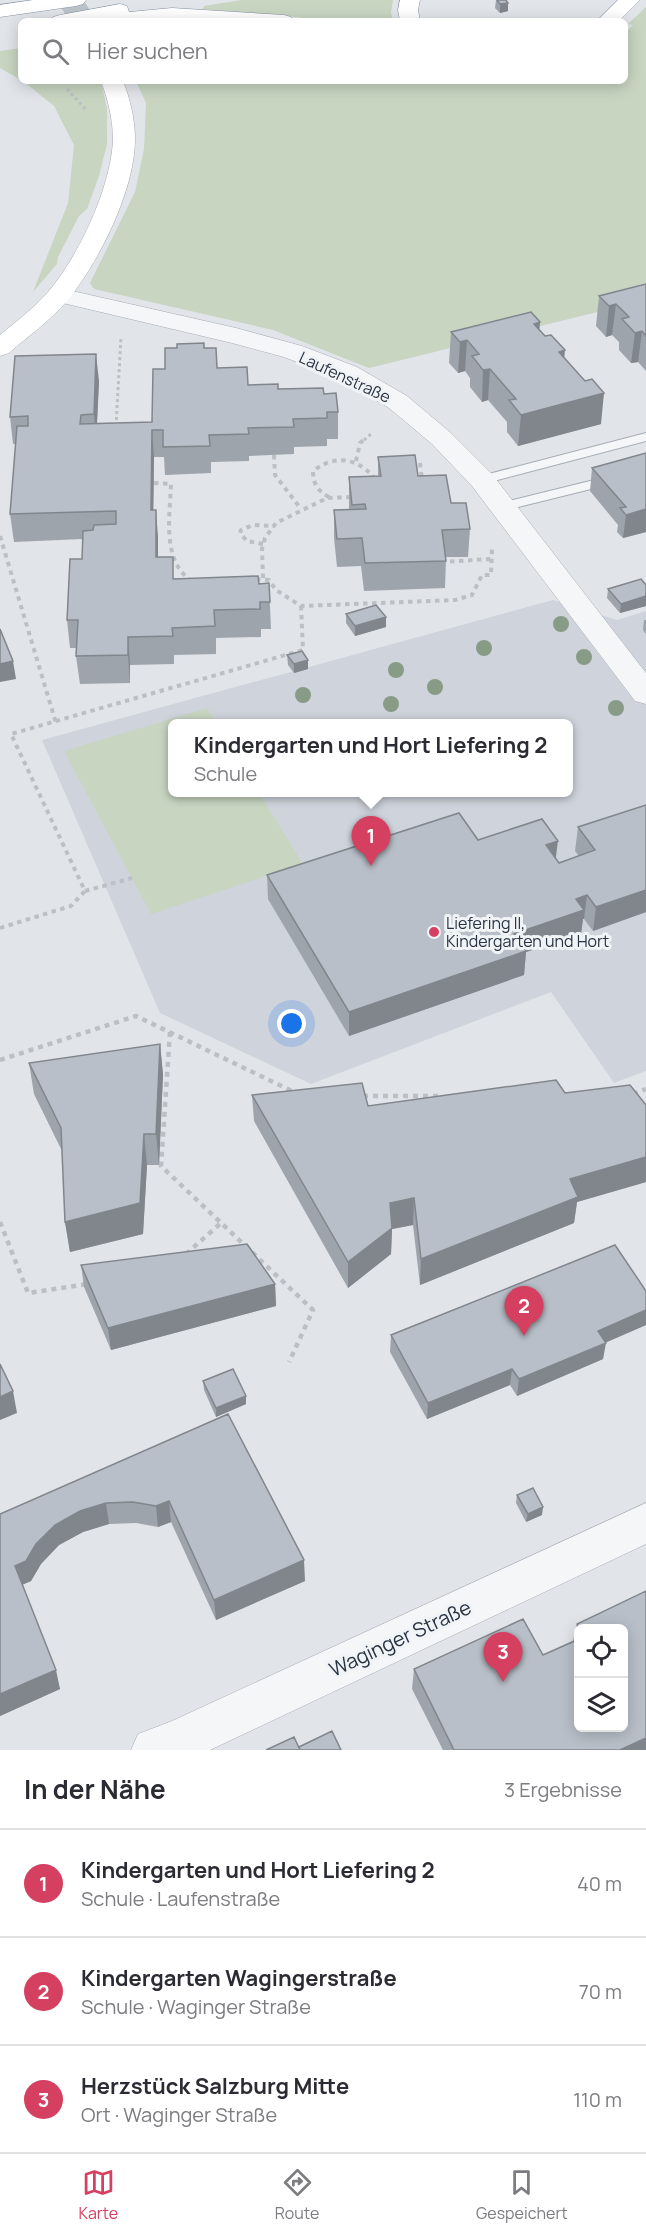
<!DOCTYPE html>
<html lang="de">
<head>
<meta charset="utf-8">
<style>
	body { margin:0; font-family:Manrope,sans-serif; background:#f2f2f3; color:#2b2b33 }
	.controls { position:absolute; right:18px; bottom:18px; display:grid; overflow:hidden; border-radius:9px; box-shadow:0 3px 15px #0003 }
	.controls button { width:54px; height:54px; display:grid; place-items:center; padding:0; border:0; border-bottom:2px solid #e1e1e2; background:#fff; color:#2b2b33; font:30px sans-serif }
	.you { position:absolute; left:292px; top:1024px; width:21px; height:21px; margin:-15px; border:4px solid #fff; border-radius:50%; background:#1a73e8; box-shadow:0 0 0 9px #1a73e833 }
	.badge { display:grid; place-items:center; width:39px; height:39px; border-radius:50%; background:#d54060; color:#fff; font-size:20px; font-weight:700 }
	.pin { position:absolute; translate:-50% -50px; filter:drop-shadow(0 2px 3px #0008) }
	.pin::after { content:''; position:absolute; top:32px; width:21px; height:18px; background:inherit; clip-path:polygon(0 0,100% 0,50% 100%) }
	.popup { position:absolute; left:168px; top:719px; width:405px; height:78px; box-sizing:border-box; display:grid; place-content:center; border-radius:9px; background:#fff; filter:drop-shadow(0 2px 4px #0005); font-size:20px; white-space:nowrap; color:#7c7c81 }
	.popup b { font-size:22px; color:#2b2b33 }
	.popup::after { content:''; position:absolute; left:50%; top:100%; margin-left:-12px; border:12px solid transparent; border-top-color:#fff }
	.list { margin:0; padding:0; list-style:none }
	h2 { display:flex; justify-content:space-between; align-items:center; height:78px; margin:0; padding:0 24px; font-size:26px }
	h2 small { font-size:20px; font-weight:400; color:#7c7c81 }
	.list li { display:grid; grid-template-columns:39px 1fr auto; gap:18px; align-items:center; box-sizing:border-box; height:108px; padding:0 24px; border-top:2px solid #e1e1e2 }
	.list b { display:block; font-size:22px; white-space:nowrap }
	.list p { margin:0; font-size:20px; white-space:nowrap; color:#7c7c81 }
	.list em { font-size:20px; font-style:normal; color:#7c7c81 }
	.icon { flex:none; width:33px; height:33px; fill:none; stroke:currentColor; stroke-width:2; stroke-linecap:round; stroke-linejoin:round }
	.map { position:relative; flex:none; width:646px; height:1750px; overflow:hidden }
	.search { position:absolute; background:#fff; box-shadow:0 3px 15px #0003; left:18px; right:18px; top:18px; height:66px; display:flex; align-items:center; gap:15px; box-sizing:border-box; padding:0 21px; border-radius:9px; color:#7c7c81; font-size:22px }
	.sheet { height:402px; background:#fff }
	nav { display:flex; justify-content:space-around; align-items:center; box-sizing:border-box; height:84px; border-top:2px solid #e1e1e2; background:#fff; font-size:16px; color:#7c7c81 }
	nav a { display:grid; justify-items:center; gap:3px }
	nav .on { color:#d54060 }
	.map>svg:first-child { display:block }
	.built { fill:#cfd4dc; fill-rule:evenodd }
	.green { fill:#c7d5c1 }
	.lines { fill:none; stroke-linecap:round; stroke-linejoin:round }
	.secondary-tunnel { stroke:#bcc2c9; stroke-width:23; stroke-dasharray:23 12; stroke-linecap:butt }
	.lane-casing { stroke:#a6acb5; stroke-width:2 }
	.street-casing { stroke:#a6acb5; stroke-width:1 }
	.secondary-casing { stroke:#a6acb5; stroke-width:1 }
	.highway-casing { stroke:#8793a2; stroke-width:1 }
	.path-far2 { stroke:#bbc0c5; stroke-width:3; stroke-dasharray:3 3; stroke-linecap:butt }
	.path-far1 { stroke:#bbc0c5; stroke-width:4; stroke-dasharray:4.5 4.5; stroke-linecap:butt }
	.path { stroke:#bbc0c5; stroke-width:4.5; stroke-dasharray:5 5; stroke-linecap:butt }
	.lane { fill:#f4f6f8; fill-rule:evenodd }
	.street { fill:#f4f6f8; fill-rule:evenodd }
	.secondary { fill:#fff; fill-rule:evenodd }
	.highway { fill:#fff; fill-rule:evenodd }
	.tree { fill:#889b86 }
	.wall { fill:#9ea4ac; fill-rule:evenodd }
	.shaded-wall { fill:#81868c }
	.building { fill:#b8bfc8; stroke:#81868c; stroke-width:1.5 }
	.poi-dot { fill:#d54060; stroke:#f0f4f7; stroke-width:2 }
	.labels { text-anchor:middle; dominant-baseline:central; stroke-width:6; stroke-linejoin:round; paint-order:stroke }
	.street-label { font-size:16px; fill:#283443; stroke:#f0f4f7 }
	.poi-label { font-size:16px; fill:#283443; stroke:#f0f4f7; text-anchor:start }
	.near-street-label { font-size:20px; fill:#283443; stroke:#f0f4f7 }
</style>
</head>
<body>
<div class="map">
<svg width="646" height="1750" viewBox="0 0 646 1750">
	<rect width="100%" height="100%" fill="#e1e5ea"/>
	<path class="built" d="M553,600l64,20 29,-9v460l-32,12 -63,-91 -240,92 -151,-71 -118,-273zM173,724h396v68h-396z"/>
	<path class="green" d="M242,0h151l-2,12 2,9h-74l-22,-4 -94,-8 1,-3z
		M646,7v293l-277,68 -96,-38 -179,-41 -4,-6 45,-91 9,-43 2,-46 -10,-22h489v-48l8,-8 -5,-1z
		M21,48v32l-21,-12v-17z
		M23,81h78l6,28v35l-8,32 -12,33 -8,7 -21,41 -1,7 -24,28 35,-89 6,-58 -20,-39z
		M207,708l9,15 -43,1v68l86,1 44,71 -152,50 -87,-163z"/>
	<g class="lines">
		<path class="secondary-tunnel" d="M70,0l13,21"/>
		<defs>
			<path id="lane" d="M646,433v8l-164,43 -7,-4 2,-3z
				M594,480l7,4 -2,3 -97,24 -7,-4 2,-3z"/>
			<path id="street" d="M59,288l177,40 66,18 55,21 50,29 44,37 41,41 154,199v31l-11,-3 -163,-215 -40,-42 -43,-36 -50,-30 -55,-21 -52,-14 -182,-43 -3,-5 3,-5z
				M646,1503v41l-436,206h-79l7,-16 34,-13z"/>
			<path id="secondary" d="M101,81h22c7,18 12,38 12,58 0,51 -36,123 -68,162 -17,20 -39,35 -58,52l-9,3v-21c17,-14 34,-27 48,-43 31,-36 63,-105 65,-152 0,-20 -5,-41 -12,-59z"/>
			<path id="highway" d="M33,0h53l-3,4 -7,2 -76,11v-12z
				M400,0h20l-2,10 2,11h-20l-2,-11z
				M618,0h22l-21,21h-22z
				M120,4l7,2 2,6 43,-4 112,7 7,2 3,4h-244l3,-4 7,-2z"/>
		</defs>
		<use href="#lane" class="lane-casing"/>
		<use href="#street" class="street-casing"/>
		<use href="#secondary" class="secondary-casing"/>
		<use href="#highway" class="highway-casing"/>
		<path class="path-far2" d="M67,89l20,22
			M116,426l5,-89
			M364,440l7,-6"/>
		<path class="path-far1" d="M274,455l1,20 26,34
			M356,461l4,-18 6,-5
			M420,463l2,17
			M154,483l17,1c-1,30 -9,75 18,95
			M329,497c-11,-6 -16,-13 -16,-26 21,-16 42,-14 60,5l-1,4
			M0,536l56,187
			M263,544l-16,-3 -7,-8 1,-3 12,-5 21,1
			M441,562l50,-3
			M263,578l-1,-29 3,-11 11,-15 51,-25 25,-1
			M256,579l13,1 7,10 25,16 154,-6 17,-5 10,-20h9l1,-26
			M85,891l47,-13
			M0,928l71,-22 14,-15 -74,-157 292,-84 -2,-44"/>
		<path class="path" d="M170,1032l-9,134 152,144 -24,52
			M0,1060l136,-44 158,76
			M633,1094l13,-5
			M363,1096h80
			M0,1222l28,71 59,-9
			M186,1254l35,-31"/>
		<use href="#lane" class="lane"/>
		<use href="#street" class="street"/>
		<use href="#secondary" class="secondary"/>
		<use href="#highway" class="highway"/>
	</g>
	<g class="tree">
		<circle cx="561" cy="624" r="8"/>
		<circle cx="484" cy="648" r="8"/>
		<circle cx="584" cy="657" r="8"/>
		<circle cx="396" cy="670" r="8"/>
		<circle cx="435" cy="687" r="8"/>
		<circle cx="303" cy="695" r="8"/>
		<circle cx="391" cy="704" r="8"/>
		<circle cx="616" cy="708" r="8"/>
	</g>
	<path class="wall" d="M496,0h10l2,11 -8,2 -5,-5z
		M646,284v87l-8,-9 -7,1 -12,-13v-8l-7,-7 -6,2 -10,-11 3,-30z
		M540,322l-1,8 25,27 37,67 -83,22 -11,-14v-10l-19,-22 -6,2 -12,-15v-9l-5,-7 -7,2 -9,-10 2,-31z
		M204,348l13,20 31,17 76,9 14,18v27h-11v7l-33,1v7l-45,2v5l-38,1v11l-46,2 -1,-18h-10l-1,53 5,27v20l16,22 85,5 10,-1 2,46h-10v8l-45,1v16l-42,1v9l-44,1v18l-50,1 -4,-28 1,-8h-7l-3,-28 15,-61v-20l-68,3 -4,-28 6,-70h-3l-3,-27 89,-36 -2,43 55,-2 13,-53z
		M646,453v79l-23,6 -6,-6 1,-7 -28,-34 2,-23z
		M378,457l40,19 33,27 19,26 -2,28h-22l-1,31 -81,3 -3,-25 -24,1 -3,-29v-28h15v-33l29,-1z
		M646,585v21l-26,7 -13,-15 1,-9z
		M346,614l40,13 -31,9 -9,-13z
		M644,620h2v14l-3,-4z
		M287,655l21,5v9l-14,4 -6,-8z
		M646,805v107l-53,19 -9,-12h-1l-2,15 -55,18 -2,23 -175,61 -81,-137 -1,-24 211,-35 78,19 3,4 20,-7 -4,-5 3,-24z
		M160,1044l3,31 -4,90h-12l-4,69 -73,18 -5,-30 -3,-71 -28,-57 -5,-31z
		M565,1093l81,12v77l-69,20 -3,21 -154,62 -7,-60 -21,4 -1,25 -43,34 -94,-167 -2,-26 116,11z
		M81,1265l194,19 1,22 -165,44 -27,-63z
		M646,1291v34l-41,18 -2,16 -86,37 -7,-11 -83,34 -37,-67 1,-17z
		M203,1381l43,15v8l-30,13 -12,-27z
		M228,1414l77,167 -89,39 -45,-98 -13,5 -22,-4 -27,1 -26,8 -24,13 -18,19 -10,17 -9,4 38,104 -60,27v-202z
		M517,1495l25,20 -16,7 -10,-19z
		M646,1591v159h-203l-31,-61 2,-20 109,-50 20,36 30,-14 4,-17zM579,1629h45v99h-45z"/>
	<path class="shaded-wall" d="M508,3v8l-8,2v-9z
		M616,304l-4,31 -6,2 3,-31z
		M540,322l-3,31 -3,-29z
		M642,331l-4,31 -7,1 4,-30z
		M467,340l-2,31 -7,2 2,-31z
		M565,350l-3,31 -3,-29z
		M96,354l3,27 -3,61 -2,-28z
		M490,369l-2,31 -6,2 1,-32z
		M604,393l-3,31 -83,22 3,-31z
		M152,430l2,27 -1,81 -2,-28z
		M646,509v23l-23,6 3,-23z
		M156,510l2,27v48l-2,-28z
		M646,596v10l-26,7 1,-9z
		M386,617v10l-31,9v-10z
		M128,637l2,28v18l-2,-28z
		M308,660v9l-14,4v-9z
		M13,661l3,18 -16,3v-18z
		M558,841l-3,23 -9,-19z
		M646,890v22l-53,19 3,-24z
		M587,895l-3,24h-1l-2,15 -55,18 -2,23 -175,61v-24l165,-78 62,-35z
		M160,1044l3,31 -4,90 -3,-31z
		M144,1134l3,31 -4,69 -73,18 -5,-30z
		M646,1157v25l-69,20 -3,21 -154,62 1,-26 149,-80z
		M414,1198l-1,27 -21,4 -1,25 -43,34v-26l42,-59z
		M275,1284l1,22 -165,44 -3,-22z
		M646,1310v15l-51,22 3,-16z
		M606,1343l-3,16 -86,37 2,-17z
		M512,1369l-2,16 -83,34 1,-16z
		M13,1391l4,22 -17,7v-23z
		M246,1396v8l-30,13v-9z
		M169,1501l2,21 -13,5 -2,-21z
		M106,1503l3,21 -26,8 -24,13 -18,19 -10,17 -12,5 -4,-20 40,-41 25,-14z
		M543,1507l-1,8 -16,7 2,-8z
		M304,1560l1,21 -89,39 -2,-20z
		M56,1670l4,19 -60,27v-22z
		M646,1738v12h-26z"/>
	<path class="building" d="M497,0h9l2,3 -8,1z
		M646,284v52l-4,-5 -7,2 -13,-14 7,-2 -13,-13 -7,2 -10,-10z
		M531,312l9,10 -6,2 11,12 6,-1 14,15 -6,2 26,29 7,-2 12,14 -83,22 -12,-15 7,-1 -26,-30 -7,1 -11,-14 7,-2 -12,-14 -7,2 -9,-10z
		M204,343v5h12l1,20 30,-1 1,18 30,-1v5l45,-1 1,6 12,-1 2,19h-11v6l-34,1 1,8 -46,1 1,6 -40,1 1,11 -47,1v-17h-11l-1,80h5v47h17v22l85,-3 1,8 10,-1 1,19h-10v7l-46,1 1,16 -43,2 1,8 -45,1v18l-52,1 2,-36h-11l3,-61h12l1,-28 10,-1 1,-5 22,-1v-13l-106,3 7,-88h11v-10l-18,1 5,-61 81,-2 -2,60 -13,1 -1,9 72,-2 1,-53h12v-21h12v-4z
		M646,453v56l-20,6 -6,-7 6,-1 -34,-39z
		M415,455l3,21 28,-1 5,28h15l4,26 -28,1 4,31 -81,2 -3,-25 -25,1 -3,-29 32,-1 -1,-5 -13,1 -3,-28 32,-1 -3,-19z
		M641,579l5,6v11l-25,8 -13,-15z
		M376,605l10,12 -31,9 -9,-12z
		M0,629l13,32 -13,3z
		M302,651l6,9 -14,4 -7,-9z
		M646,805v85l-50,17 -9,-12 -11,4 8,11 -70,24 12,17 -177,61 -82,-137 192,-62 19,27 64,-21 16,22 -12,4 13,18 36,-13 -17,-23z
		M160,1044l-4,90h-12l-4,69 -75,19 -4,-94 -32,-65z
		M556,1080l9,13 65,-8 16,20v52l-76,22 8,18 -157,62 -7,-61 -24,5 2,25 -44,34 -96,-167 110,-12 6,23z
		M247,1244l28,40 -167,44 -27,-63z
		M615,1245l31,46v19l-48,21 8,12 -87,36 -7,-10 -84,34 -37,-68z
		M0,1364l13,27 -13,6z
		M233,1369l13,27 -30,12 -13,-27z
		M228,1414l76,146 -90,40 -45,-99 -13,5 -23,-4 -27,1 -26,8 -25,14 -19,19 -10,17 -11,5 41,104 -56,24v-180z
		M533,1488l10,19 -15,7 -11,-19z
		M646,1591v147l-26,12h-166l-40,-81 109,-50 20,36 36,-16v89h45v-99h-45l-2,-5z
		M332,1731l9,19h-41l-1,-3z
		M294,1737l6,13h-34z"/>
	<circle class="poi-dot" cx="434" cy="932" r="6"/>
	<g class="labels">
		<g class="street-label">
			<text transform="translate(345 377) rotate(25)">Laufenstraße</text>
		</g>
		<g class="poi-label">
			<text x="446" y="923">Liefering II,<tspan x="446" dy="18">Kindergarten und Hort</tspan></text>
		</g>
		<g class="near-street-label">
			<text transform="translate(400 1638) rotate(-25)">Waginger Straße</text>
		</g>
	</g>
</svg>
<div class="controls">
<button><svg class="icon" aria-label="locate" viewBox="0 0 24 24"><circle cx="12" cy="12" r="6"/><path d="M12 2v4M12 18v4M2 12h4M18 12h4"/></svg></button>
<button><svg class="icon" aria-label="layers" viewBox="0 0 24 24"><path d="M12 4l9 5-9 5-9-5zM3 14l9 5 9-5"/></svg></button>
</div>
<div class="you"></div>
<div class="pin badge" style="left:371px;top:866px">1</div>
<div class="popup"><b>Kindergarten und Hort Liefering 2</b>Schule</div>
<div class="pin badge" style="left:524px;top:1336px">2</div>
<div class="pin badge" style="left:503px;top:1682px">3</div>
<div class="search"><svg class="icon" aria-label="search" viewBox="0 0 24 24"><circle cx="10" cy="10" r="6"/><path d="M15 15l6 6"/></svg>Hier suchen</div>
</div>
<section class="sheet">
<h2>In der Nähe<small>3 Ergebnisse</small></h2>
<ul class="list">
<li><span class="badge">1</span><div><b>Kindergarten und Hort Liefering 2</b><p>Schule · Laufenstraße</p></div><em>40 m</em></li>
<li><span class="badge">2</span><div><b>Kindergarten Wagingerstraße</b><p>Schule · Waginger Straße</p></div><em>70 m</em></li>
<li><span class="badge">3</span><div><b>Herzstück Salzburg Mitte</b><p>Ort · Waginger Straße</p></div><em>110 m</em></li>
</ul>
</section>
<nav>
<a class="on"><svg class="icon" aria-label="map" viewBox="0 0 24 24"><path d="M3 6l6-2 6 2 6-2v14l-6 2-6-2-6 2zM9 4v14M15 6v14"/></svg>Karte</a>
<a><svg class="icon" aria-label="directions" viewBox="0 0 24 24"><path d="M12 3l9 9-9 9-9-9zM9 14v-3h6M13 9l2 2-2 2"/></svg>Route</a>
<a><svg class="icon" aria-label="saved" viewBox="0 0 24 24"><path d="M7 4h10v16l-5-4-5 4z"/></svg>Gespeichert</a>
</nav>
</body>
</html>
